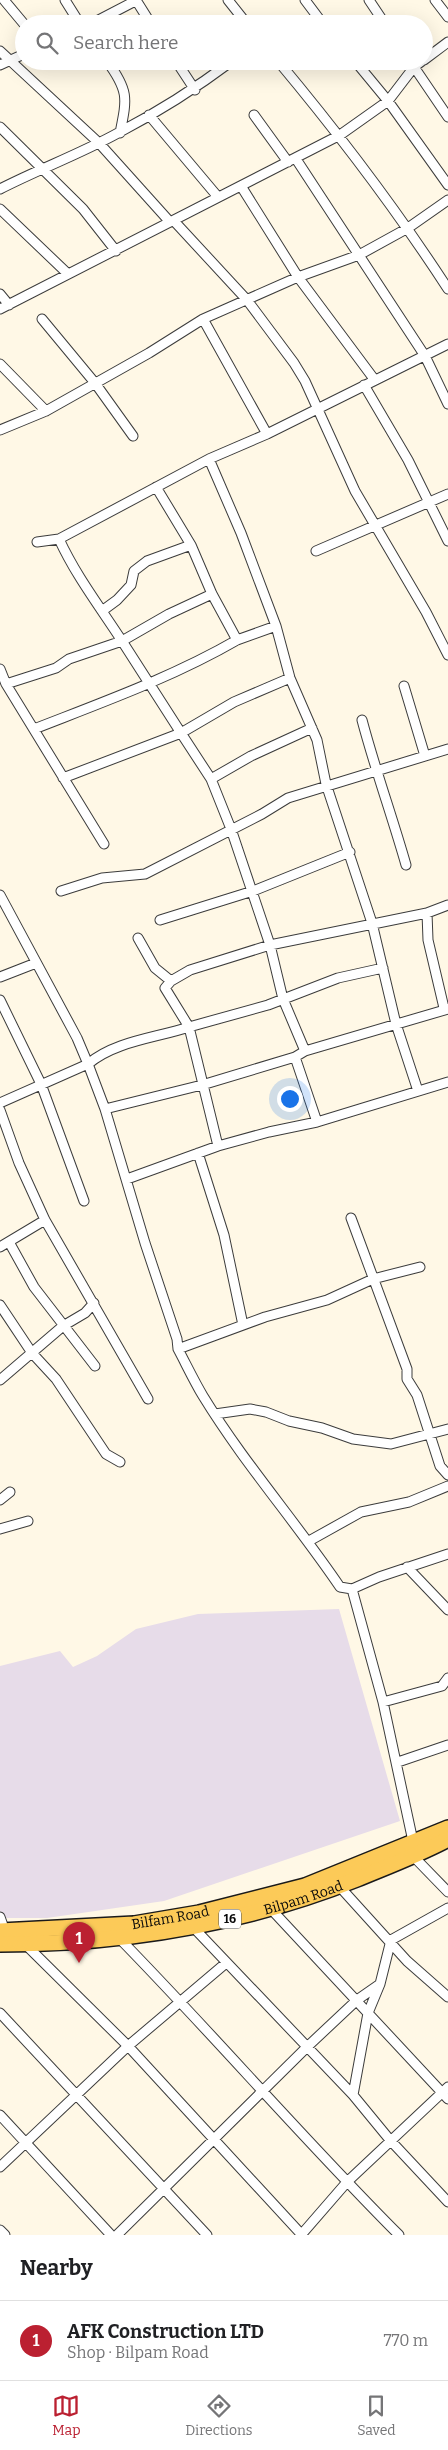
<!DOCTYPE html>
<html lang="en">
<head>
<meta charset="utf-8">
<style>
	body { margin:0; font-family:Bitter,serif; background:#f6f6f6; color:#202124 }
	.you { position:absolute; left:289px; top:1098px; width:18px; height:18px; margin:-12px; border:4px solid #fff; border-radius:50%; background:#1a73e8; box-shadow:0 0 0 8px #1a73e833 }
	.badge { display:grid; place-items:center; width:32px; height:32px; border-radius:50%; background:#bb2031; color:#fff; font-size:16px; font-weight:700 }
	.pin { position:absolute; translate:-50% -41px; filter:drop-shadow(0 1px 2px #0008) }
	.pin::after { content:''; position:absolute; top:26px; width:18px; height:15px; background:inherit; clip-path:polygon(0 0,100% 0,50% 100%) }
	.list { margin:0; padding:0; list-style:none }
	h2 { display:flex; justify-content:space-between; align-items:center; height:65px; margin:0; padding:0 20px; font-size:21px }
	h2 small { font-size:16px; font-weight:400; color:#757577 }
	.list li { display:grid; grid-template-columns:32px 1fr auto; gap:15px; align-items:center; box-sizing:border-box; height:80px; padding:0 20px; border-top:1px solid #e0e0e0 }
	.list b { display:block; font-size:19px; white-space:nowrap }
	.list p { margin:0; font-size:16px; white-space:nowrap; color:#757577 }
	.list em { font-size:16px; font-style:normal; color:#757577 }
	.icon { flex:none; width:28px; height:28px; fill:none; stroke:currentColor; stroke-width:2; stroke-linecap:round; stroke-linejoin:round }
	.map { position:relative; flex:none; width:448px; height:2235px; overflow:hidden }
	.search { position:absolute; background:#fff; box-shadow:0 5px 20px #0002; left:15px; right:15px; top:15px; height:55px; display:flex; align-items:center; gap:12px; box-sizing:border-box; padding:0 18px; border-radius:28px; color:#757577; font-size:19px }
	.sheet { height:145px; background:#fff }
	nav { display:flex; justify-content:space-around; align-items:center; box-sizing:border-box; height:70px; border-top:1px solid #e0e0e0; background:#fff; font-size:14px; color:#757577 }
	nav a { display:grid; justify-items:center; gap:2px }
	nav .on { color:#bb2031 }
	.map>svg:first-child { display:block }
	.industrial { fill:#e7dce9 }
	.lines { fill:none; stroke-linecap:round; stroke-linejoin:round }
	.minor-casing { stroke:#3c3c3c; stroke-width:11 }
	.primary-casing { stroke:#1a1a1a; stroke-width:18 }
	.minor { stroke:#fff; stroke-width:9 }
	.primary { stroke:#fcca58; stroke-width:15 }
	.labels { text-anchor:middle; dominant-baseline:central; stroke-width:5; stroke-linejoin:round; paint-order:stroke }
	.shield { fill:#fff; stroke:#535353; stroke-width:1 }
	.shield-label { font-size:12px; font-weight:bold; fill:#090909 }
	.street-label { font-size:14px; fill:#090909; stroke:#fff }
</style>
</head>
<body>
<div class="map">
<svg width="448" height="2235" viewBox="0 0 448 2235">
	<rect width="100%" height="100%" fill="#fff8e6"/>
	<path class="industrial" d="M339,1609l61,212 -236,80 -117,17h-47v-252l60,-15 13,16 24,-11 39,-27 62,-15z"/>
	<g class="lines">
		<defs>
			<path id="minor" d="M4,0l20,24
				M65,0l15,24
				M136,0l15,24
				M228,0l19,24
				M305,0l18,24
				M369,0l16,24
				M435,0l13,17
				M91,24l46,-24
				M0,51l99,92 71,79
				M424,60l24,-18
				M107,61c22,30 20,37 13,72
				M176,61l19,29
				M278,61c61,73 118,148 170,228
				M355,61l33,40 60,84
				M410,61l38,56
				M0,65l24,-11
				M149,115l69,82
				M254,115l34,47
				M0,127l83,82 33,42
				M296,159l129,197 23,48
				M241,186l57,91 76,102
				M0,189c39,-20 80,-35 118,-56 40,-21 78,-45 114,-72
				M0,209l68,65
				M174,221l73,79 47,63 11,18 50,110 71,121 22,43
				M0,294l9,11
				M0,309l340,-174 48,-34 26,-34 8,-6
				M42,319l53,64 38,53
				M203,319l64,115
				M0,364l46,47
				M364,385l44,75 40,81
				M0,430l46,-19 103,-58 54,-34 95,-42 61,-22 49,-27 40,-28
				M209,459l32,74 35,93 14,52 27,62 9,44 46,139 24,101 22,67
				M156,487l35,58 21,49 25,46 39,-14
				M59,539c17,37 41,68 63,102l47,-27 43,-20
				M37,542l22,-3 150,-80 58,-25 181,-90
				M316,551l132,-57
				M102,611l15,-11 14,-15 3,-14 13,-10 44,-16
				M0,669l6,15 50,-16 13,-9 53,-18 59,92 53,-31 56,-24
				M6,684l98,160
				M404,686l21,70
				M362,720c13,49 30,96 44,145
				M34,729c69,-27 139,-52 203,-89
				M63,778l118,-45 30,46 20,50 39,116 13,54 22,52
				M211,779l40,-23 61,-28
				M61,891l41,-13 43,-4 117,-60 26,-16 160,-49
				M0,895l77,143 11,26 17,45 40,134 32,96 1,10c8,15 16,32 25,47 41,67 93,126 137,191l12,2 27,-12 69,-23
				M427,913l1,27 16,68
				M160,920l93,-29 97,-39
				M138,938l17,30 16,13
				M0,977l36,-14
				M0,1000l41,84 43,117
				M295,1057l22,65
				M0,1103l88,-39c27,-23 68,-26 101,-37l-24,-39 6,-7 19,-11 80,-25 157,-32 21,-8
				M105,1109l97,-24 93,-28 10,-6 143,-42
				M0,1110l19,53 26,57 103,179
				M218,1146l-29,-119 79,-22 70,-27 45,-10
				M198,1153l26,82 19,90
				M127,1179l91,-33 51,-14 48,-10 131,-40
				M351,1218l56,151v10l10,16 23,71 8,9
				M9,1242l25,45 61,79
				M0,1247l45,-27
				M0,1305l32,48 24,26 50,75 14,8
				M178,1349l87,-32 62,-17 46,-21 47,-12
				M0,1380l63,-54 22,-13 9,-10
				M215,1414l35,-5 16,3 23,9 33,7 31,11 38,5 57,-15
				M0,1500l10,-8
				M0,1529l28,-8
				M309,1541l52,-29 48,-10 39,-16
				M407,1567l41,43
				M352,1589l31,113 31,144
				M383,1702l59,-16 6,-8
				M398,1762l50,-17
				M414,1857l34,35
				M340,1887l67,74 41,36
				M270,1908l178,191
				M0,1917l5,14
				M193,1927l160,168 37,45 58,62
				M119,1938c95,97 184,201 280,297
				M25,1944l103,102 174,189
				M0,2013l207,222
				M353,2095l15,-82 12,-29 11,-44 57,-32
				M0,2115l111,120
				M0,2167l128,-121 98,-83
				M0,2230l5,5
				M117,2235l190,-188 50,-47 23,-16
				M301,2235l46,-53 101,-95"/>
			<g id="primary">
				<path id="s1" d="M0,1931l134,-7 65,-11 106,-27 143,-58"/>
				<path id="s2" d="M0,1944c122,0 244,-20 357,-65 31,-13 61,-24 91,-40"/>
			</g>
		</defs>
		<use href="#minor" class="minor-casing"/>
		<use href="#primary" class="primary-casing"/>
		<use href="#minor" class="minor"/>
		<use href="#primary" class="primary"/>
	</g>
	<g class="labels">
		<rect class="shield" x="219" y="1909.5" width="22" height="19" rx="4"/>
		<g class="shield-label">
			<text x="230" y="1919">16</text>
		</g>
		<g class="street-label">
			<text stroke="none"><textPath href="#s2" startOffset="308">Bilpam Road</textPath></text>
			<text stroke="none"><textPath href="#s1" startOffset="171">Bilfam Road</textPath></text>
		</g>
	</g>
</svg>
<div class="you"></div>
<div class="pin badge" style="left:79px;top:1963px">1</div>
<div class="search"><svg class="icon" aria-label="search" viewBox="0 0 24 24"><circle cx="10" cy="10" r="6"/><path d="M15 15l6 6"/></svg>Search here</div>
</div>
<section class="sheet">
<h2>Nearby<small></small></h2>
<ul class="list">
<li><span class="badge">1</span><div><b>AFK Construction LTD</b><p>Shop · Bilpam Road</p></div><em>770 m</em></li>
</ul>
</section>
<nav>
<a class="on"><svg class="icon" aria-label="map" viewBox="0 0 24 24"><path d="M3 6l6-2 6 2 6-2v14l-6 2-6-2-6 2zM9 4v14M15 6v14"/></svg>Map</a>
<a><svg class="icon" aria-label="directions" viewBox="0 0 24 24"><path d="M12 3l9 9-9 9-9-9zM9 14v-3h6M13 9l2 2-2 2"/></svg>Directions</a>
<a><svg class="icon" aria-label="saved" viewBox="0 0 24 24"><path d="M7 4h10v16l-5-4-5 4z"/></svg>Saved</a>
</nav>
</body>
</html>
